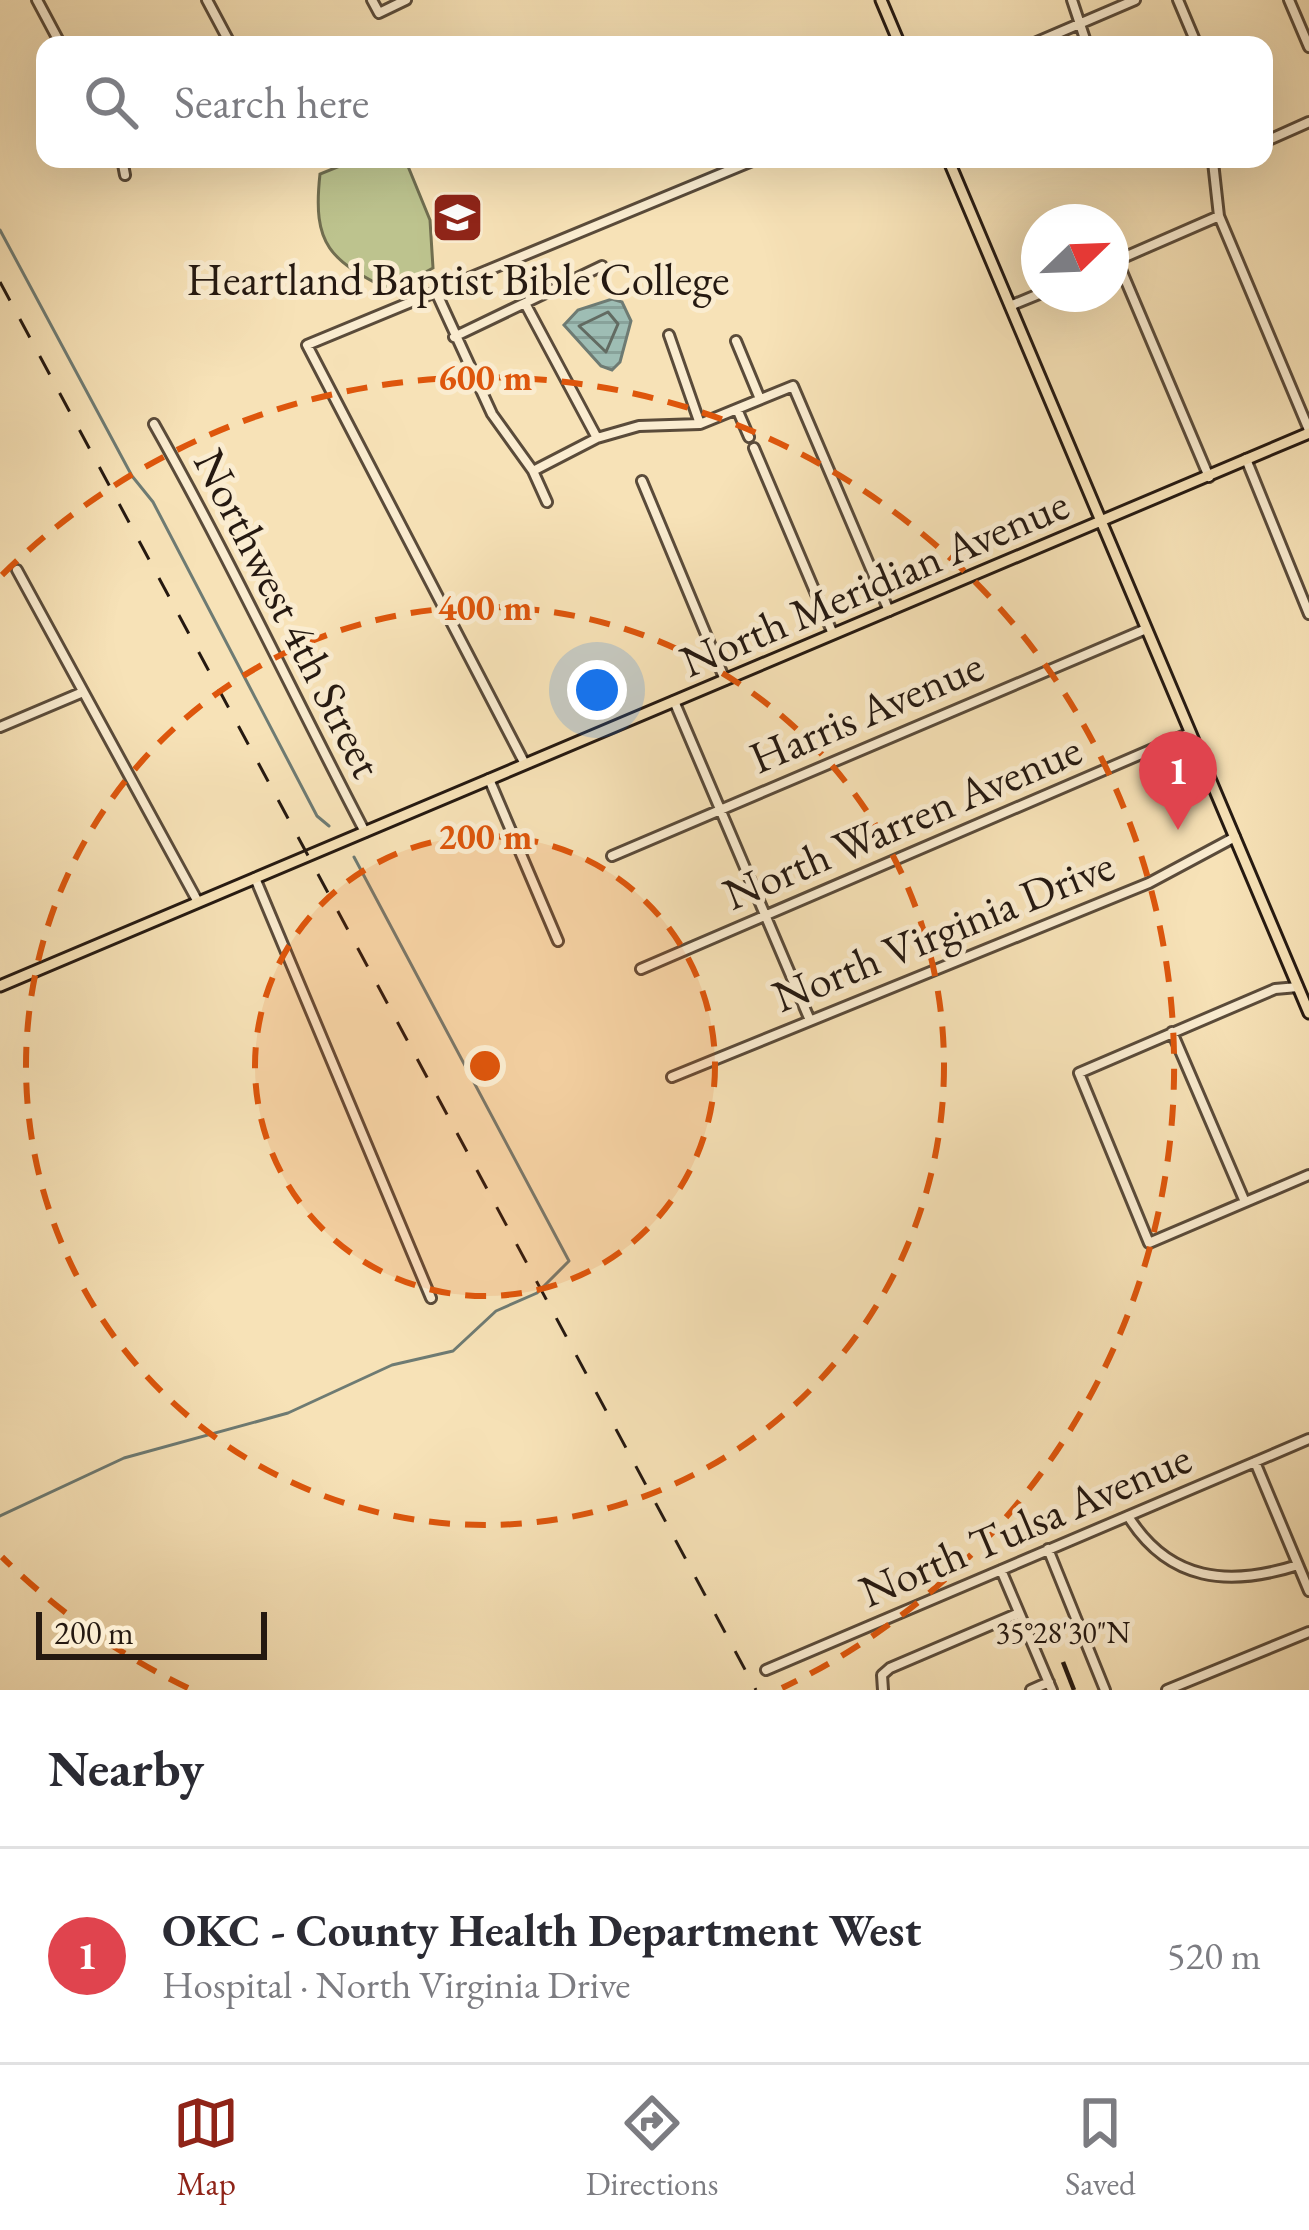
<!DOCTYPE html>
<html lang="en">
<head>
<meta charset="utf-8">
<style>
	body { margin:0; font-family:"EB Garamond",serif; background:#f7f7f7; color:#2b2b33 }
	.compass { position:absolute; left:1021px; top:204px; width:108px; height:108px; border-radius:50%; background:#fff; box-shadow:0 12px 48px #0002; rotate:67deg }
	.scale { position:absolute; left:36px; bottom:30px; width:231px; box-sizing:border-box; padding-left:12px; border:6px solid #251911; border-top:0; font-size:33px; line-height:42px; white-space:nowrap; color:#251911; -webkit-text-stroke:9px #faecd0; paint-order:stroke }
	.you { position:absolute; left:597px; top:690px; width:42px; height:42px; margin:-30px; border:9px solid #fff; border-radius:50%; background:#1a73e8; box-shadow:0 0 0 18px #1a73e833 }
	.badge { display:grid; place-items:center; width:78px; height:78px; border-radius:50%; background:#8f2418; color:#fff; font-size:39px; font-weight:700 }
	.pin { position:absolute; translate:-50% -99px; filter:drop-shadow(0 3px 6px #0008) }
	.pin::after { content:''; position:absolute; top:63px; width:42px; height:36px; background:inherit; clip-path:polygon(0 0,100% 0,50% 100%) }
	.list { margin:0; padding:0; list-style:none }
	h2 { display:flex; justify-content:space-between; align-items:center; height:156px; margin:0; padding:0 48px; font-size:51px }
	h2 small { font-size:39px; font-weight:400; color:#7c7c81 }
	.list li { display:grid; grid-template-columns:78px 1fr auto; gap:36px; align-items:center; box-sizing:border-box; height:216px; padding:0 48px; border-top:3px solid #e1e1e2 }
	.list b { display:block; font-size:45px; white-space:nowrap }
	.list p { margin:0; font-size:39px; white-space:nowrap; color:#7c7c81 }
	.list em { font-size:39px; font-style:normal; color:#7c7c81 }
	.icon { flex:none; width:66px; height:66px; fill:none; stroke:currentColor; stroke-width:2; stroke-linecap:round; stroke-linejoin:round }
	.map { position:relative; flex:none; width:1309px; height:1690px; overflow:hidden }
	.search { position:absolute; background:#fff; box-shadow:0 12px 48px #0002; left:36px; right:36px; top:36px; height:132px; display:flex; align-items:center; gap:30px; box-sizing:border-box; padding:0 42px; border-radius:24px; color:#7c7c81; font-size:45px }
	.sheet { height:372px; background:#fff }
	nav { display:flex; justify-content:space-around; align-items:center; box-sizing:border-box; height:168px; border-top:3px solid #e1e1e2; background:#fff; font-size:33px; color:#7c7c81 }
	nav a { display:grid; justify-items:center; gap:6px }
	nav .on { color:#8f2418 }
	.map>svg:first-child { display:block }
	.park { fill:#bdc38e; stroke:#716e50; stroke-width:3 }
	.water { fill:url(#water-rules); stroke:#6e7b73; stroke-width:3 }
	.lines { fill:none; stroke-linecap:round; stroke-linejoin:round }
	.shore { stroke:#626b62; stroke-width:3 }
	.stream { stroke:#6e7b73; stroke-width:3 }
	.minor-casing { stroke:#5a4b3a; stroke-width:14 }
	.major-casing { stroke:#251911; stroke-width:15 }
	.minor { stroke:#faecd0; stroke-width:8 }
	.major { stroke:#f7e2b7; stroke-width:9 }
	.rail { stroke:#251911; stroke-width:3; stroke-dasharray:21 21; stroke-linecap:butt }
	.ticks { fill:none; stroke:#251911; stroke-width:4.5 }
	.ring { fill:none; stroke:#de560c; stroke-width:6; stroke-dasharray:21 15 }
	.labels { text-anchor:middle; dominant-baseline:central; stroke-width:10; stroke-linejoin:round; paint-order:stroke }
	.poi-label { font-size:45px; fill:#251911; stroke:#faecd0 }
	.street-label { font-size:45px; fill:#251911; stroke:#faecd0 }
	.ticks-label { font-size:30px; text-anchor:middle; fill:#251911; stroke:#faecd0; stroke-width:10; stroke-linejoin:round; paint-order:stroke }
	.centre { fill:#de560c; stroke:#faecd0; stroke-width:6 }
	.ring-label { font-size:36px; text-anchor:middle; font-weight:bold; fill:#de560c; stroke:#faecd0; stroke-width:10; stroke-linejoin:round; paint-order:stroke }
</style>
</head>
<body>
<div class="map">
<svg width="1309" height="1690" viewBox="0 0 1309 1690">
	<defs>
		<pattern id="water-rules" width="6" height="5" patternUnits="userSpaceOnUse" patternTransform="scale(3)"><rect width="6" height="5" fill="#9ebdb4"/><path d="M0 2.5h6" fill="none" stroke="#88a29a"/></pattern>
	</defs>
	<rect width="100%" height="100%" fill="#f7e2b7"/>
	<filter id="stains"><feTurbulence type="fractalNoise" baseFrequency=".00167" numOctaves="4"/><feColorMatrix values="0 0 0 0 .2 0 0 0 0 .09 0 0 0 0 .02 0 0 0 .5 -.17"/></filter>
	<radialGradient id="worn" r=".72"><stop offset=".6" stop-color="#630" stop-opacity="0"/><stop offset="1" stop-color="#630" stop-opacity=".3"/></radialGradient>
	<path class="park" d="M357,159h48l25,61 3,48 -42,23c-61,-31 -79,-45 -71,-117z"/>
	<path class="water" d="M612,299l10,3 9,19 -11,41 -8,8 -11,-4 -37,-41 14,-15z"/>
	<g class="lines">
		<path class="shore" d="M608,312l10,12 -12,28 -27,-26z"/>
		<path class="stream" d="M0,230l132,246 21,26 164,314 12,10
			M0,1516l124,-58 164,-45 104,-48 61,-14 43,-40 41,-18 32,-32 -215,-404"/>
		<defs>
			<path id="minor" d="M37,0l24,45
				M207,0l24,45
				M372,0l7,13 27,-13
				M1072,0l15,45
				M1178,0l19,45
				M1289,0l20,47
				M1030,45l105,-45
				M1264,142l45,-20
				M122,159l3,16
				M1173,159h49
				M1213,162l6,54 90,214
				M1117,260l92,217
				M1111,263l108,-47
				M436,292l56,122 41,57 14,31
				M1010,306l29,-12
				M527,307l70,131
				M669,335l31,89
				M454,337l148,-71
				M736,341l24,58
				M737,409l12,28
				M154,424c75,133 140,272 211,408
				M754,448l79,186
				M1246,459l63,155
				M533,471l64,-33 42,-12 61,-2 93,-38 96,225
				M642,481l83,199
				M17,570l181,332
				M674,701l135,317
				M0,727l83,-35
				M525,764l-218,-419 450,-186
				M489,779l69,162
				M612,856l534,-227
				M255,878l176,420
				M641,969l549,-236
				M1298,987l-23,2 -196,84 70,170 160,-68
				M1172,1032l73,170
				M672,1077l477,-194 86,-46
				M1255,1462l54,129
				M1128,1516c41,66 101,71 170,49
				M1048,1549l57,141
				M1001,1570l51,120
				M766,1670l543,-231
				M883,1690l-1,-15 8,-7 129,-55
				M1031,1690l18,-8
				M1167,1690l142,-58"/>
			<path id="major" d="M881,0l19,45
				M948,159l361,854
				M0,986l1309,-553"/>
		</defs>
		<use href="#minor" class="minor-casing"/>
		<use href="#major" class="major-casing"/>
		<use href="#minor" class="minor"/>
		<use href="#major" class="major"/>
		<path class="rail" d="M0,282l756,1408"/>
	</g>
	<path class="ticks" d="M1063,1662l11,28"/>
	<circle cx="485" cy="1066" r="230" fill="#de560c" fill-opacity=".12"/>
	<g class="ring">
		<circle cx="485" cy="1066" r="230"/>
		<circle cx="485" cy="1066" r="459"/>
		<path d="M188 1688A689 689 0 0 1 2 1557M2 575A689 689 0 1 1 782 1688"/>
	</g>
	<defs>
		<symbol id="university-square" viewBox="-11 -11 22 22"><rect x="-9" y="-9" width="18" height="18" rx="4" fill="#8f2418" stroke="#faecd0"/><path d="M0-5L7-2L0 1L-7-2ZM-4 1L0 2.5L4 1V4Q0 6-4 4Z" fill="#fff"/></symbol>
	</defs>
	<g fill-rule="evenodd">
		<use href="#university-square" x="428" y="188" width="59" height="59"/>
	</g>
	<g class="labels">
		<g class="poi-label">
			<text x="458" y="279">Heartland Baptist Bible College</text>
		</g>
		<g class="street-label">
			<text transform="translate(874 582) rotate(-23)">North Meridian Avenue</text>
			<text transform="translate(289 613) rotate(63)">Northwest 4th Street</text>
			<text transform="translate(866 711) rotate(-23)">Harris Avenue</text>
			<text transform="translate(902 821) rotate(-23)">North Warren Avenue</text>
			<text transform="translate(943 930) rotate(-22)">North Virginia Drive</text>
			<text transform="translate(1025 1524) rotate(-23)">North Tulsa Avenue</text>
		</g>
	</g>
	<g class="ticks-label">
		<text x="1063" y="1643">35°28'30"N</text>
	</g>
	<circle cx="485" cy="1066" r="18" class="centre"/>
	<g class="ring-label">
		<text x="485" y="390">600 m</text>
		<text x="485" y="620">400 m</text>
		<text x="485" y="849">200 m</text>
	</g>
	<rect width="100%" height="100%" filter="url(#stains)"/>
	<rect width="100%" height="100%" fill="url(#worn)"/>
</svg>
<svg class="compass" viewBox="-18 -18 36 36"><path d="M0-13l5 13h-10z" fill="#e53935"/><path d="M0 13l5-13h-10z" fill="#7c7c81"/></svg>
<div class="scale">200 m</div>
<div class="you"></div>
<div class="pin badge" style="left:1178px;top:830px;background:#e0444e">1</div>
<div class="search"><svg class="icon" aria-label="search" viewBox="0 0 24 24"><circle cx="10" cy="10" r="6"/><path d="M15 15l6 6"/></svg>Search here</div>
</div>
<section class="sheet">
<h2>Nearby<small></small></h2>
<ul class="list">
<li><span class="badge" style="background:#e0444e">1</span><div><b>OKC - County Health Department West</b><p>Hospital · North Virginia Drive</p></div><em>520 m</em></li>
</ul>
</section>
<nav>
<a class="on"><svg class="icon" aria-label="map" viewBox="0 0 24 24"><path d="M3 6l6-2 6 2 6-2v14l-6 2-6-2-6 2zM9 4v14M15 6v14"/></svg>Map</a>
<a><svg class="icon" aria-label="directions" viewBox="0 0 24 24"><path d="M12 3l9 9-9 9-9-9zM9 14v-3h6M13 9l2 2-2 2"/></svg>Directions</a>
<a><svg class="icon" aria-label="saved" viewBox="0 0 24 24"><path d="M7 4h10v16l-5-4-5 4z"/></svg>Saved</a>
</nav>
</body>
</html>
